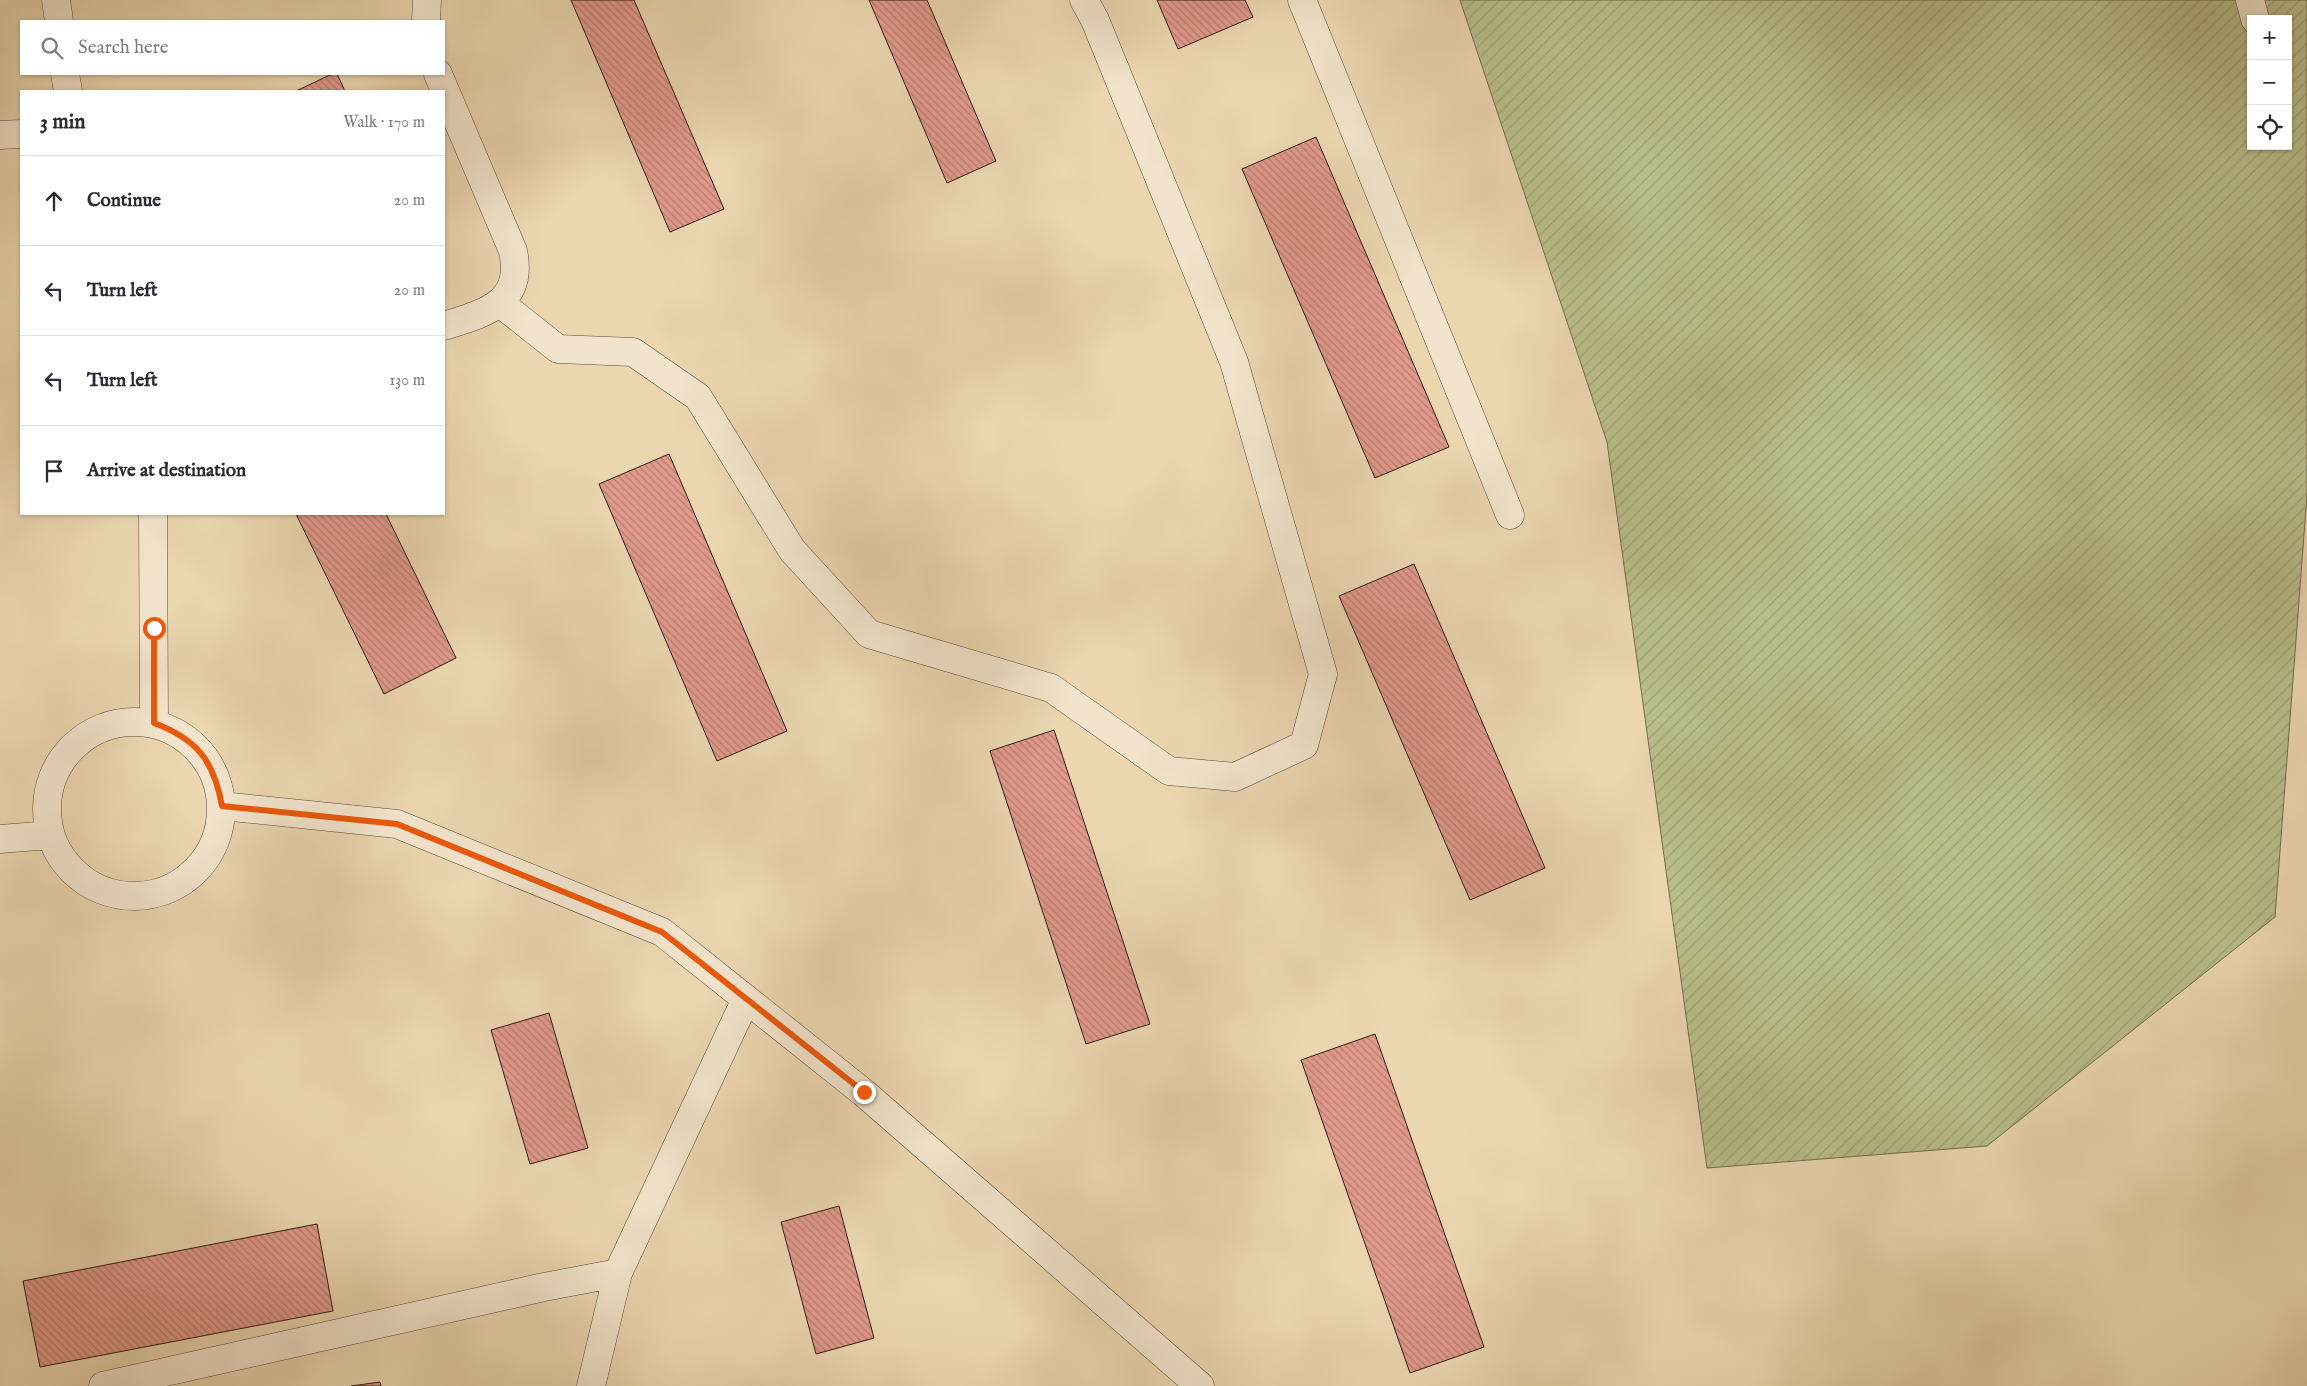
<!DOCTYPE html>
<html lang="en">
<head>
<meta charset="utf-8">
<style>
	body { margin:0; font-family:"IM FELL English",serif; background:#f7f7f7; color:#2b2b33 }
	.controls { position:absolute; right:15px; top:15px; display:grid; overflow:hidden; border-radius:0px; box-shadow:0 1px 4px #0004 }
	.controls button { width:45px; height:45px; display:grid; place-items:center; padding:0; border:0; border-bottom:1px solid #e1e1e2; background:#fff; color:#2b2b33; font:25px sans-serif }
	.stop { position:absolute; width:15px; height:15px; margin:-11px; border:4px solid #ea580c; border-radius:50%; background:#fff }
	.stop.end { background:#ea580c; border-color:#fff; box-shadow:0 1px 5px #0008 }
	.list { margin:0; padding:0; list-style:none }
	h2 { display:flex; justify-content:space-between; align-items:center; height:65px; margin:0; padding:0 20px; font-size:21px }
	h2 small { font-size:16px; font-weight:400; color:#7c7c81 }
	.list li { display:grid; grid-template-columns:32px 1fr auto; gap:15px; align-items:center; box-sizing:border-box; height:90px; padding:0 20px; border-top:1px solid #e1e1e2 }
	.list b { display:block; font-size:19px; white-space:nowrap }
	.list em { font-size:16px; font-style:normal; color:#7c7c81 }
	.icon { flex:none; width:28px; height:28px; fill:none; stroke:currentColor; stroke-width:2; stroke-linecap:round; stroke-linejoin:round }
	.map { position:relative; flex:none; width:2307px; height:1386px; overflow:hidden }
	.search { position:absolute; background:#fff; box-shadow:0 1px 4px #0004; left:20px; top:20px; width:425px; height:55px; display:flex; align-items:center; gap:12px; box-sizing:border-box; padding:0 18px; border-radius:0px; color:#7c7c81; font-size:19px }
	.panel { position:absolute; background:#fff; box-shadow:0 1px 4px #0004; left:20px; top:90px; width:425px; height:425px; border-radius:0px }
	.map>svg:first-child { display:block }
	.garden { fill:url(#garden-furrows); stroke:#746c4d; fill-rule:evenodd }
	.building { fill:url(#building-back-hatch); stroke:#301c10 }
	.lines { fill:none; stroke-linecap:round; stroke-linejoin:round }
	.minor-casing { stroke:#5f4a38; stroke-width:29 }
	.minor { stroke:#f2e4cc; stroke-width:28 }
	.route { stroke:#ea580c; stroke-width:6 }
</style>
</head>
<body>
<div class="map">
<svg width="2307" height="1386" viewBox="0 0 2307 1386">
	<defs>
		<pattern id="garden-furrows" width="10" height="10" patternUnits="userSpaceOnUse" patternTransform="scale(1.25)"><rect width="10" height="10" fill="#b8bd8a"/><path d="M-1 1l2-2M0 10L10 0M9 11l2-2" fill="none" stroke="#9ea276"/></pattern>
		<pattern id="building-back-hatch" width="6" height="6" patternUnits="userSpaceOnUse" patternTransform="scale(1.25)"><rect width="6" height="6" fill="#e0998b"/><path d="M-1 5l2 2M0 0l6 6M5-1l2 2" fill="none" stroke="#b67c70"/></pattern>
	</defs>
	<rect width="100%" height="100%" fill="#ebd6b0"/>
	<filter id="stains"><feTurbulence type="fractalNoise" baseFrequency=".004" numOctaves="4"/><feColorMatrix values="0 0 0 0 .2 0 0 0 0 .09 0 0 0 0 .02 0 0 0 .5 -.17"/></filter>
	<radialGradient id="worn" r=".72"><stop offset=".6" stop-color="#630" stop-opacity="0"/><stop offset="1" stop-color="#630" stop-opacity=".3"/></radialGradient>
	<path class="garden" d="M1460,0h847v495l-32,422 -288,229 -280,22 -100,-726zM2251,19h37v127h-37z"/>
	<path class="building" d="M571,0h63l90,209 -54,23z
		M869,0h58l69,161 -49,22z
		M1157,0h88l8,17 -75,32z
		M332,74h5l8,17h-49z
		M1316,137l133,310 -74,31 -133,-309z
		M669,454l118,277 -70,30 -118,-277z
		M296,514h90l70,144 -72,36z
		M1414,564l131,304 -75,32 -131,-304z
		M1054,730l96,294 -64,20 -96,-293z
		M549,1013l39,135 -58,16 -39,-134z
		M1375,1034l109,313 -74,26 -109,-313z
		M839,1206l35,132 -58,16 -35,-132z
		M317,1224l16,87 -293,56 -17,-86z
		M380,1382l1,4h-30z"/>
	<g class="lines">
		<defs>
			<path id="minor" d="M56,0l3,21
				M1302,0l208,515
				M2250,0l5,19
				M426,21l1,-21
				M65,74l3,17
				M438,74l75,177c11,53 -28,62 -69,75
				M0,135l21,-1
				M500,303l58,46 75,3 65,45 94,153 77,84 182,54 118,83 66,6 69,-32 19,-71 -89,-312 -139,-342 -11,-20
				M153,514l1,209
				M47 809a87 87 0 1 1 174 0a87 87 0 1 1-174 0Z
				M222,806l175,18 265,108 202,161 336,293
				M0,839l50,-4
				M103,1386l441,-99 74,-14
				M591,1386l27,-113 128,-274"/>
		</defs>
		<use href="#minor" class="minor-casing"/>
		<use href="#minor" class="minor"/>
	</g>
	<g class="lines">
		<path class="route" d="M154,628v95c43,16 60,38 68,83l175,18 265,108 202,160"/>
	</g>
	<rect width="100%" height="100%" filter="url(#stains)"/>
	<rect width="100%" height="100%" fill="url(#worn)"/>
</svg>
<div class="controls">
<button>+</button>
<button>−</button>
<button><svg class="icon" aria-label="locate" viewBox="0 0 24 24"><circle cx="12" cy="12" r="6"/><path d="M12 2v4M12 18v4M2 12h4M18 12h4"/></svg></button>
</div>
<div class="stop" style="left:154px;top:628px"></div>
<div class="stop end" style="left:864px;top:1092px"></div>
<div class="search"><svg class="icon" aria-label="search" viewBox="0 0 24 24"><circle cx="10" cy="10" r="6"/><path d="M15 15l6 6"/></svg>Search here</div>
<section class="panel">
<h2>3 min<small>Walk · 170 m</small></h2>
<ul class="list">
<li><svg class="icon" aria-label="ahead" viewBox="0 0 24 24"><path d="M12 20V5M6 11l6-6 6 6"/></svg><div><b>Continue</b></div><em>20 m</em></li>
<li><svg class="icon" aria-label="left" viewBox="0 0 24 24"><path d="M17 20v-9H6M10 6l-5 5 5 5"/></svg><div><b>Turn left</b></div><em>20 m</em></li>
<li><svg class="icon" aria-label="left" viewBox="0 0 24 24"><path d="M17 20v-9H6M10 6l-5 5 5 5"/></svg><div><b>Turn left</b></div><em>130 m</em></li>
<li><svg class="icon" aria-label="arrive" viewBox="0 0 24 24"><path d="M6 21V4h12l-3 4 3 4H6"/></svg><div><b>Arrive at destination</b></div></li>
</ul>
</section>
</div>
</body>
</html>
